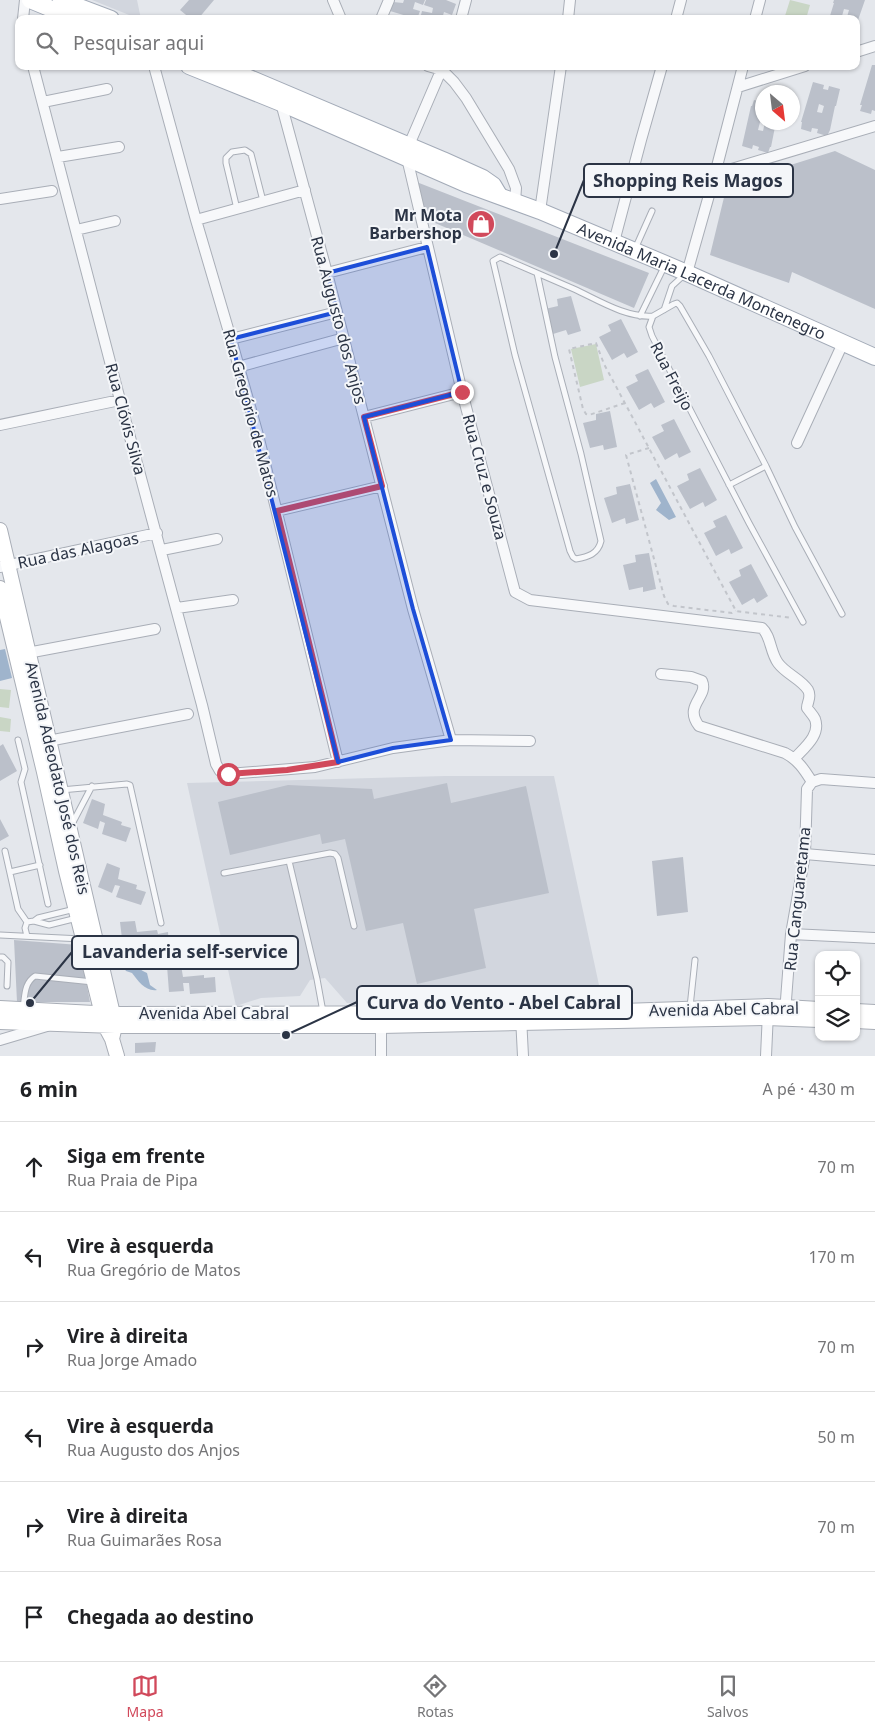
<!DOCTYPE html>
<html lang="pt">
<head>
<meta charset="utf-8">
<style>
	body { margin:0; font-family:"Noto Sans",sans-serif; background:#f6f6f6; color:#202124 }
	.controls { position:absolute; right:15px; bottom:15px; display:grid; overflow:hidden; border-radius:10px; box-shadow:0 1px 4px #0004 }
	.controls button { width:45px; height:45px; display:grid; place-items:center; padding:0; border:0; border-bottom:1px solid #e0e0e0; background:#fff; color:#202124; font:25px sans-serif }
	.compass { position:absolute; left:755px; top:85px; width:45px; height:45px; border-radius:50%; background:#fff; box-shadow:0 1px 4px #0004; rotate:152deg }
	.stop { position:absolute; width:15px; height:15px; margin:-11px; border:4px solid #d1495b; border-radius:50%; background:#fff }
	.stop.end { background:#d1495b; border-color:#fff; box-shadow:0 1px 5px #0008 }
	.list { margin:0; padding:0; list-style:none }
	h2 { display:flex; justify-content:space-between; align-items:center; height:65px; margin:0; padding:0 20px; font-size:21px }
	h2 small { font-size:16px; font-weight:400; color:#757577 }
	.list li { display:grid; grid-template-columns:32px 1fr auto; gap:15px; align-items:center; box-sizing:border-box; height:90px; padding:0 20px; border-top:1px solid #e0e0e0 }
	.list b { display:block; font-size:19px; white-space:nowrap }
	.list p { margin:0; font-size:16px; white-space:nowrap; color:#757577 }
	.list em { font-size:16px; font-style:normal; color:#757577 }
	.icon { flex:none; width:28px; height:28px; fill:none; stroke:currentColor; stroke-width:2; stroke-linecap:round; stroke-linejoin:round }
	.map { position:relative; flex:none; width:875px; height:1056px; overflow:hidden }
	.search { position:absolute; background:#fff; box-shadow:0 1px 4px #0004; left:15px; right:15px; top:15px; height:55px; display:flex; align-items:center; gap:12px; box-sizing:border-box; padding:0 18px; border-radius:10px; color:#757577; font-size:19px }
	.sheet { height:605px; background:#fff }
	nav { display:flex; justify-content:space-around; align-items:center; box-sizing:border-box; height:70px; border-top:1px solid #e0e0e0; background:#fff; font-size:14px; color:#757577 }
	nav a { display:grid; justify-items:center; gap:2px }
	nav .on { color:#d1495b }
	.map>svg:first-child { display:block }
	.built { fill:#d2d6de }
	.green { fill:#c9d6c5 }
	.water { fill:#9fb4cc }
	.building { fill:#bbc0ca; fill-rule:evenodd }
	.lines { fill:none; stroke-linecap:round; stroke-linejoin:round }
	.lane-casing { stroke:#a9aeb7; stroke-width:7 }
	.street-casing { stroke:#a9aeb7; stroke-width:12 }
	.secondary-casing { stroke:#a9aeb7; stroke-width:16 }
	.primary-casing { stroke:#a3abb8; stroke-width:18 }
	.path { stroke:#c2c5cb; stroke-width:2; stroke-dasharray:4 4; stroke-linecap:butt }
	.lane { stroke:#f7f8fa; stroke-width:5 }
	.street { stroke:#f7f8fa; stroke-width:10 }
	.secondary { stroke:#fff; stroke-width:14 }
	.primary { stroke:#fff; stroke-width:16 }
	.route { stroke:#d1495b; stroke-width:6 }
	.marked { fill:#1d4ed8; fill-opacity:0.2; stroke:#1d4ed8; stroke-width:4; stroke-linejoin:round }
	.labels { text-anchor:middle; dominant-baseline:central; stroke-width:4; stroke-linejoin:round; paint-order:stroke }
	.poi-label { font-size:16px; font-weight:bold; fill:#2b3445; stroke:#f4f6f9; text-anchor:end }
	.street-label { font-size:16px; fill:#2b3445; stroke:#f4f6f9 }
	.leader { fill:none; stroke:#2b3445; stroke-width:2 }
	.callout-dot { fill:#2b3445; stroke:#f4f6f9; stroke-width:2 }
	.callout { fill:#f4f6f9; stroke:#2b3445; stroke-width:2 }
	.callout-label { font-size:18px; text-anchor:middle; font-weight:bold; fill:#2b3445 }
</style>
</head>
<body>
<div class="map">
<svg width="875" height="1056" viewBox="0 0 875 1056">
	<rect width="100%" height="100%" fill="#e4e7ec"/>
	<path class="built" d="M92,0h45l4,19h-2z
		M445,776h109l48,223h-18l-8,-6 -47,2 -14,-8 -19,8 -2,5 -147,3 -22,-25 -15,2 -10,16 -39,2 -25,8 -49,-223z"/>
	<path class="green" d="M790,0l20,5 -4,14h-22z
		M596,344l8,36 -24,7 -9,-38z
		M0,689l11,1 -2,18 -9,-1z
		M0,717l11,2 -1,13 -10,-1z"/>
	<path class="water" d="M656,479l20,38 -7,3 -13,-10 5,-7 -11,-20z
		M5,649l7,29 -12,3v-31z
		M117,957h2l4,3 6,-1c3,5 13,12 18,14l3,12 7,5c-11,2 -19,-9 -25,-17l-6,-2z"/>
	<path class="building" d="M189,0h25l-16,19h-7l-11,-9z
		M404,0h21l-2,5 -8,-3 -2,7 7,2 -3,8 -27,-8 3,-9 10,1z
		M426,0h20l10,4 -4,11 -8,-3 -2,7h-22l2,-8 10,2 1,-5 -9,-3z
		M834,0h31l-8,23h1l-1,6 -1,-10h-27l5,-16h-1zM844,9l5,1 -2,7 -5,-1z
		M872,65h3v46l-3,-1 -1,4 -11,-3 2,-6h-2z
		M813,82l11,3 -1,4 5,1 1,-4 11,3 -4,17h-1l-5,24 -3,6 -10,-3 1,-4 -6,-1 -1,4 -10,-3 1,-7h-1zM819,104l5,2 -2,7 -5,-1z
		M754,100l8,2v21l-2,-1 -2,8 5,1 2,-9h11l-5,25h-1l-2,6 -10,-3 1,-3 -6,-2 -1,4 -10,-3 9,-40h1z
		M835,151l40,19v139l-83,-37 -3,11 -79,-28 17,-70z
		M414,181l235,92 -15,35 -206,-88z
		M571,296l10,35 -13,4 -2,-5 -13,4 -8,-25 13,-3 -1,-7z
		M621,319l17,33 -11,6 -3,-5 -12,7 -13,-23 12,-6 -3,-6z
		M648,369l17,33 -11,6 -3,-5 -12,7 -13,-23 12,-6 -3,-6z
		M610,411l7,36 -13,3 -1,-5 -13,3 -7,-25 13,-3v-6z
		M674,419l17,33 -12,6 -2,-5 -12,7 -13,-23 12,-6 -3,-6z
		M700,468l17,32 -12,7 -2,-5 -13,7 -13,-23 12,-6 -2,-6z
		M630,484l9,36 -13,4 -1,-6 -13,5 -8,-25 13,-4 -1,-7z
		M726,515l17,33 -12,6 -2,-5 -13,7 -12,-23 12,-6 -3,-6z
		M649,553l7,36 -13,3v-5l-14,3 -6,-25 13,-3 -1,-7z
		M751,564l17,32 -11,7 -3,-5 -12,7 -13,-23 12,-6 -2,-6z
		M3,744l14,27 -17,10v-35z
		M447,783l4,20 75,-17 23,107 -75,16 12,59 -69,16 -14,-61 -37,8 -21,-92 -23,5 -2,-10 -90,21 -12,-53 70,-17 84,4 2,10z
		M92,799l13,5 -2,11 19,7 -1,3 10,3 -5,14 -24,-8 3,-11 -5,-2 -2,8 -15,-6z
		M0,819l9,17 -9,5z
		M683,857l5,55 -31,4 -5,-55z
		M107,863l13,5 -2,11 19,6 -1,4 10,3 -5,13 -25,-8 4,-11 -5,-1 -3,8 -14,-6z
		M135,921l2,11 20,-2 1,4 10,-2 1,15 -25,2 -2,-11h-5l1,9h-15l-3,-25z
		M14,940l65,5 11,57h-73z
		M181,965l2,12 21,-2v3l11,-1 1,15 -26,2 -1,-11h-6l1,8 -15,1 -2,-26z
		M156,1042l-1,10 -20,1v-10z"/>
	<g class="lines">
		<defs>
			<path id="lane" d="M237,209l-11,-46v-5l6,-6 13,-2 6,4 12,47
				M635,249l17,-38
				M537,273l18,84 26,97 20,87c-3,13 -13,16 -25,18l-3,-2 -3,-6 -55,-196 -22,-94 7,-4c25,11 49,21 74,32 24,11 52,29 79,27
				M664,310l8,-24 12,-11
				M640,316l24,-49
				M729,485l37,-19
				M803,622l-54,-99 -97,-187 -3,-9 4,-11 21,-12 3,-1 3,3 29,50 57,110 29,61 47,87
				M18,740l7,29 -4,13 27,122
				M61,790l66,-6 3,1 31,138
				M72,824l20,-38
				M5,851l13,58 9,13
				M289,861l28,118 6,33
				M10,872l30,-7
				M224,873l106,-20 5,1 3,4 16,68
				M34,921l4,-3 37,-9
				M27,922l7,-1 15,4 28,-7
				M0,935l82,4
				M27,936l-2,-8 2,-6
				M0,957h3l5,5 -1,24
				M690,1007l5,-47
				M23,1008c2,-12 1,-25 12,-32l58,6"/>
			<path id="street" d="M333,0l8,19
				M23,19l2,-19
				M381,19l8,-19
				M461,19l5,-19
				M568,19l2,-19
				M676,19l5,-19
				M755,19l5,-19
				M856,52l19,-6
				M33,66l87,334 82,305 14,59 4,7 8,3 87,-7 78,-19 58,-8 79,1
				M154,66l42,154 35,119 27,96 80,327
				M428,66l14,4 12,12 12,16 43,71 7,19 -1,14
				M738,87l67,-21
				M43,102l64,-13
				M281,103l46,170 86,336 38,131
				M409,145l34,-79
				M58,157l61,-10
				M407,158l55,234 53,200 15,8 232,28c9,8 8,24 16,35 8,11 23,16 30,27 4,7 -1,12 -1,18 3,4 6,7 8,11 6,16 -11,29 -20,39
				M715,174l160,-48
				M0,199l52,-8
				M540,211l21,-145
				M196,220l109,-30
				M76,230l39,-9
				M614,242l27,-102 21,-74
				M327,273l100,-26
				M687,273l28,-99 28,-108
				M231,339l106,-27
				M238,367l106,-29
				M364,417l98,-25
				M0,425l120,-25
				M797,443l46,-100
				M277,511l105,-25
				M162,550l55,-11
				M0,567l157,-34
				M177,608l56,-8
				M22,654l133,-25
				M661,674l30,3 11,4c7,16 -19,24 -3,45l86,27c13,7 19,16 27,29
				M43,742l145,-28
				M812,782l9,-3 54,4
				M805,854l70,6
				M791,934l84,4
				M785,1013l6,-79 14,-80 2,-65 5,-7
				M521,1017l2,39
				M381,1020v36
				M0,1040l47,-14
				M766,1056l2,-44"/>
			<path id="secondary" d="M0,530l113,484 2,12 -3,13
				M0,588l44,184 22,99 39,155 7,13 5,17
				M0,1008l113,6 450,-1 205,-7 51,3
				M856,1011l19,1
				M856,1021l19,1
				M0,1022l115,4h266l386,-8 52,2"/>
			<g id="primary">
				<path d="M30,0l46,19"/>
				<path d="M61,0l50,19"/>
				<path id="s1" d="M189,66l92,37 185,81 74,27 147,62 188,84"/>
				<path d="M221,66l222,94 40,18 10,7 6,10"/>
			</g>
		</defs>
		<use href="#lane" class="lane-casing"/>
		<use href="#street" class="street-casing"/>
		<use href="#secondary" class="secondary-casing"/>
		<use href="#primary" class="primary-casing"/>
		<path class="path" d="M625,403l-36,12 -3,-1 -3,-5 -14,-60 27,-6 8,21 132,247 56,7
			M649,448l-23,7 38,141 4,8 6,2 58,7 4,-2"/>
		<use href="#lane" class="lane"/>
		<use href="#street" class="street"/>
		<use href="#secondary" class="secondary"/>
		<use href="#primary" class="primary"/>
	</g>
	<g class="lines">
		<path class="route" d="M228,774l59,-4 51,-8 -61,-251 105,-25 -18,-69 98,-25"/>
	</g>
	<path class="marked" d="M427,247l35,145 -98,25 49,192 38,131 -58,8 -55,14 -107,-423 106,-27 -10,-39z"/>
	<defs>
		<symbol id="shop-disc" viewBox="-11 -11 22 22"><circle r="9.5" fill="#d1495b" stroke="#f4f6f9"/><path d="M-5-2.5h2.3a2.7 3.5 0 0 1 5.4 0H5L5.5 6h-11ZM-1.5-2.5h3a1.5 2.3 0 0 0-3 0Z" fill="#fff"/></symbol>
	</defs>
	<g fill-rule="evenodd">
		<use href="#shop-disc" x="465" y="208" width="32" height="32"/>
	</g>
	<g class="labels">
		<g class="poi-label">
			<text x="462" y="215">Mr Mota<tspan x="462" dy="18">Barbershop</tspan></text>
		</g>
		<g class="street-label">
			<text stroke="none"><textPath href="#s1" startOffset="556">Avenida Maria Lacerda Montenegro</textPath></text>
			<text transform="translate(339 320) rotate(75)">Rua Augusto dos Anjos</text>
			<text transform="translate(672 376) rotate(63)">Rua Freijo</text>
			<text transform="translate(251 413) rotate(75)">Rua Gregório de Matos</text>
			<text transform="translate(126 419) rotate(75)">Rua Clóvis Silva</text>
			<text transform="translate(485 477) rotate(75)">Rua Cruz e Souza</text>
			<text transform="translate(78 550) rotate(-12)">Rua das Alagoas</text>
			<text transform="translate(58 778) rotate(77)">Avenida Adeodato José dos Reis</text>
			<text transform="translate(797 899) rotate(-84)">Rua Canguaretama</text>
			<text transform="translate(724 1009) rotate(-1)">Avenida Abel Cabral</text>
			<text x="214" y="1013">Avenida Abel Cabral</text>
		</g>
	</g>
	<path class="leader" d="M554 254L584 180M30 1003L72 952M286 1035L357 1002"/>
	<g class="callout-dot">
		<circle cx="554" cy="254" r="5"/>
		<circle cx="30" cy="1003" r="5"/>
		<circle cx="286" cy="1035" r="5"/>
	</g>
	<g class="callout">
		<rect x="584" y="164" width="209" height="33" rx="5"/>
		<rect x="72" y="936" width="226" height="33" rx="5"/>
		<rect x="357" y="986" width="275" height="33" rx="5"/>
	</g>
	<g class="callout-label">
		<text x="688" y="187">Shopping Reis Magos</text>
		<text x="185" y="958">Lavanderia self-service</text>
		<text x="494" y="1009">Curva do Vento - Abel Cabral</text>
	</g>
</svg>
<div class="controls">
<button><svg class="icon" aria-label="locate" viewBox="0 0 24 24"><circle cx="12" cy="12" r="6"/><path d="M12 2v4M12 18v4M2 12h4M18 12h4"/></svg></button>
<button><svg class="icon" aria-label="layers" viewBox="0 0 24 24"><path d="M12 4l9 5-9 5-9-5zM3 14l9 5 9-5"/></svg></button>
</div>
<svg class="compass" viewBox="-18 -18 36 36"><path d="M0-13l5 13h-10z" fill="#e53935"/><path d="M0 13l5-13h-10z" fill="#757577"/></svg>
<div class="stop" style="left:228px;top:774px"></div>
<div class="stop end" style="left:462px;top:392px"></div>
<div class="search"><svg class="icon" aria-label="search" viewBox="0 0 24 24"><circle cx="10" cy="10" r="6"/><path d="M15 15l6 6"/></svg>Pesquisar aqui</div>
</div>
<section class="sheet">
<h2>6 min<small>A pé · 430 m</small></h2>
<ul class="list">
<li><svg class="icon" aria-label="ahead" viewBox="0 0 24 24"><path d="M12 20V5M6 11l6-6 6 6"/></svg><div><b>Siga em frente</b><p>Rua Praia de Pipa</p></div><em>70 m</em></li>
<li><svg class="icon" aria-label="left" viewBox="0 0 24 24"><path d="M17 20v-9H6M10 6l-5 5 5 5"/></svg><div><b>Vire à esquerda</b><p>Rua Gregório de Matos</p></div><em>170 m</em></li>
<li><svg class="icon" aria-label="right" viewBox="0 0 24 24"><path d="M7 20v-9h11M14 6l5 5-5 5"/></svg><div><b>Vire à direita</b><p>Rua Jorge Amado</p></div><em>70 m</em></li>
<li><svg class="icon" aria-label="left" viewBox="0 0 24 24"><path d="M17 20v-9H6M10 6l-5 5 5 5"/></svg><div><b>Vire à esquerda</b><p>Rua Augusto dos Anjos</p></div><em>50 m</em></li>
<li><svg class="icon" aria-label="right" viewBox="0 0 24 24"><path d="M7 20v-9h11M14 6l5 5-5 5"/></svg><div><b>Vire à direita</b><p>Rua Guimarães Rosa</p></div><em>70 m</em></li>
<li><svg class="icon" aria-label="arrive" viewBox="0 0 24 24"><path d="M6 21V4h12l-3 4 3 4H6"/></svg><div><b>Chegada ao destino</b></div></li>
</ul>
</section>
<nav>
<a class="on"><svg class="icon" aria-label="map" viewBox="0 0 24 24"><path d="M3 6l6-2 6 2 6-2v14l-6 2-6-2-6 2zM9 4v14M15 6v14"/></svg>Mapa</a>
<a><svg class="icon" aria-label="directions" viewBox="0 0 24 24"><path d="M12 3l9 9-9 9-9-9zM9 14v-3h6M13 9l2 2-2 2"/></svg>Rotas</a>
<a><svg class="icon" aria-label="saved" viewBox="0 0 24 24"><path d="M7 4h10v16l-5-4-5 4z"/></svg>Salvos</a>
</nav>
</body>
</html>
